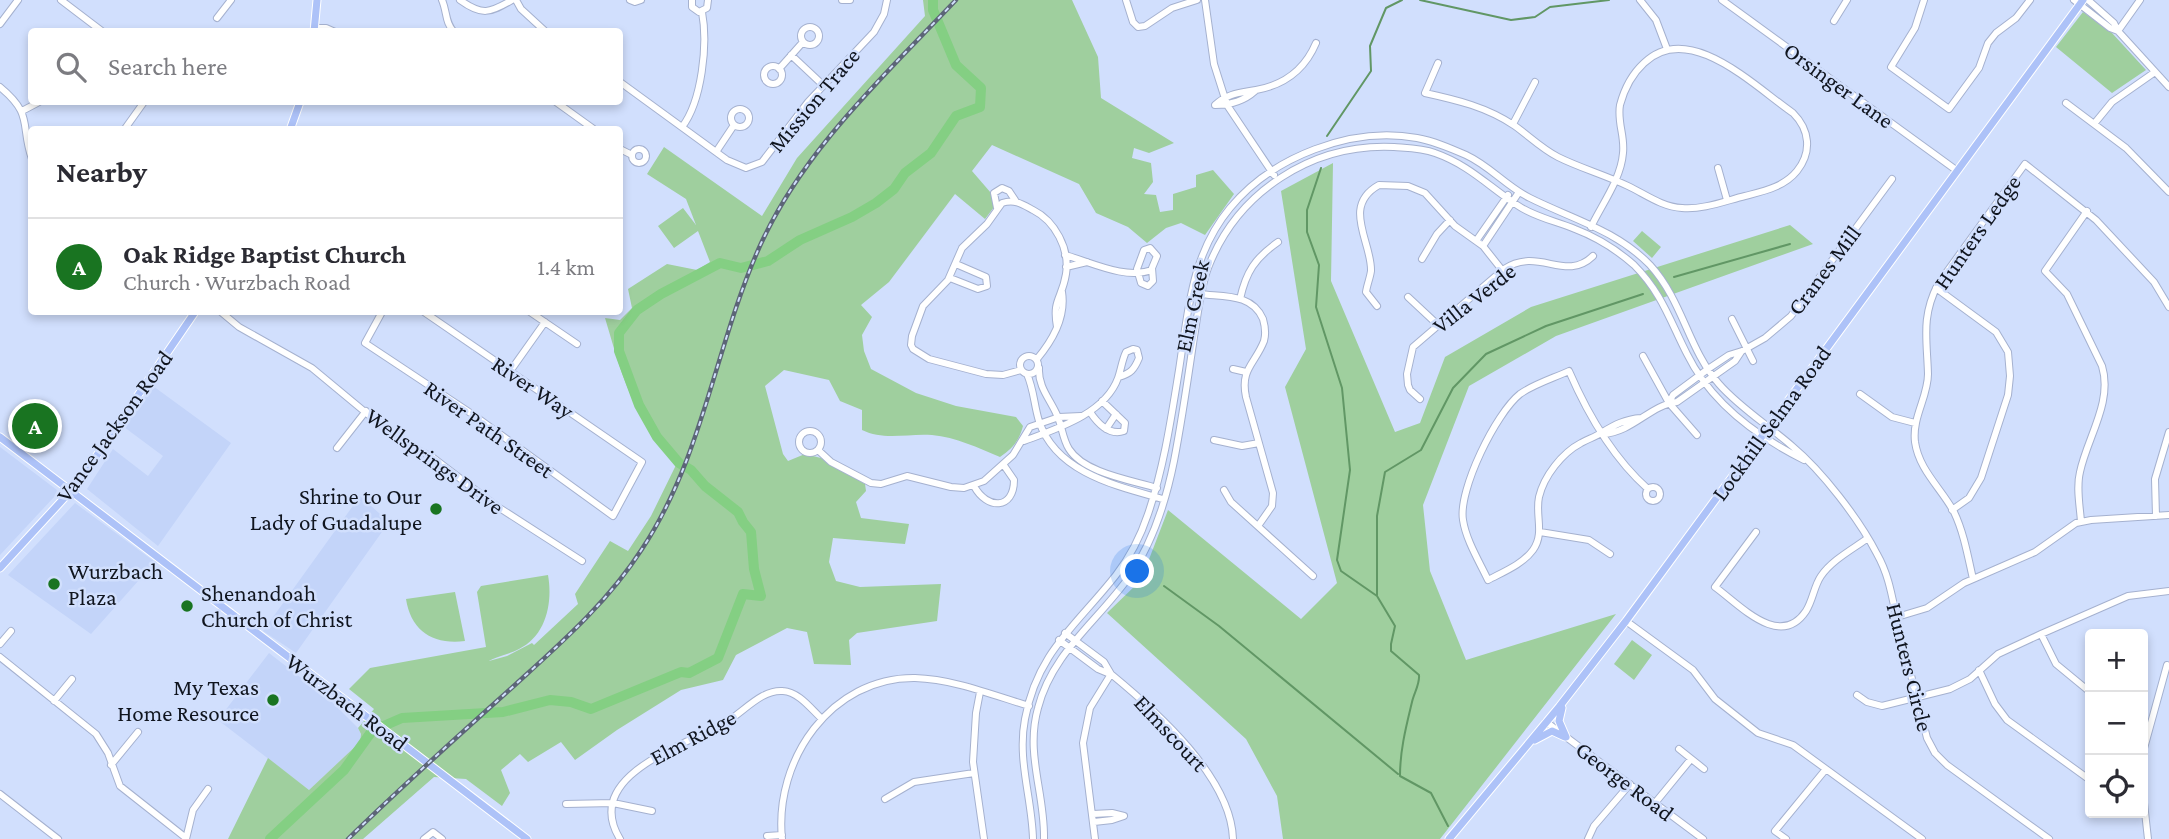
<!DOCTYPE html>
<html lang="en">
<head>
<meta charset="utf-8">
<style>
	body { margin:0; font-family:"Crimson Pro",serif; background:#f7f7f7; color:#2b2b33 }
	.controls { position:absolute; right:21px; bottom:21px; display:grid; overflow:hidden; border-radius:7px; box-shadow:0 4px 10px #0003 }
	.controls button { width:63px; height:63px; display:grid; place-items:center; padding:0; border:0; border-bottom:2px solid #e1e1e2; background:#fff; color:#2b2b33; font:35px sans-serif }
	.you { position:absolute; left:1138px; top:572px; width:24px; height:24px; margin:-18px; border:5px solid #fff; border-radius:50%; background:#1a73e8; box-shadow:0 0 0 10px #1a73e833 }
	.badge { display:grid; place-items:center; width:46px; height:46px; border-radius:50%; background:#197421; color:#fff; font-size:23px; font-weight:700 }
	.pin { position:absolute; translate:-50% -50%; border:4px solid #fff; box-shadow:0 2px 7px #0006 }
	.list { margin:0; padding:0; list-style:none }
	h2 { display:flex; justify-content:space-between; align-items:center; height:91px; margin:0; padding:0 28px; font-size:30px }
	h2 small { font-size:23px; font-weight:400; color:#7c7c81 }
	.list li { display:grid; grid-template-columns:46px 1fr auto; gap:21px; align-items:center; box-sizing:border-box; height:98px; padding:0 28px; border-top:2px solid #e1e1e2 }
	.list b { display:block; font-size:26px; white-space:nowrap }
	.list p { margin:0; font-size:23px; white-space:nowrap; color:#7c7c81 }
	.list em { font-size:23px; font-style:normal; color:#7c7c81 }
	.icon { flex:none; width:38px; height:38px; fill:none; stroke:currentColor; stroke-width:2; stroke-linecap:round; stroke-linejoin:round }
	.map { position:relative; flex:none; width:2169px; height:839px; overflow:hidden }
	.search { position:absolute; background:#fff; box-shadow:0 4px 10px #0003; left:28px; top:28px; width:595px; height:77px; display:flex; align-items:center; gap:18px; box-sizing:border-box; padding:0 24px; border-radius:7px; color:#7c7c81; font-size:26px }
	.panel { position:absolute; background:#fff; box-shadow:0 4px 10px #0003; left:28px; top:126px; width:595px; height:189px; border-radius:7px }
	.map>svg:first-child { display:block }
	.built { fill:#c3d4f9 }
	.green { fill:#9fcf9e }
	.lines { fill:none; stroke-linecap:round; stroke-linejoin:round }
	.stream { stroke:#619765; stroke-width:2 }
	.river { stroke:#84cf83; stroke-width:10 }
	.minor-casing { stroke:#a5b1cf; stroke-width:8 }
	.major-casing { stroke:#fff; stroke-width:9 }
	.minor { stroke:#fff; stroke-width:6 }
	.major { stroke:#adc2f8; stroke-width:7 }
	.rail-casing { stroke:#5c6577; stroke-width:4.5 }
	.rail { stroke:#d1dffd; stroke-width:2; stroke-dasharray:5; stroke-linecap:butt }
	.poi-dot { fill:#197421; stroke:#d1dffd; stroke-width:2.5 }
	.labels { text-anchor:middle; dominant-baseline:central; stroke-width:5; stroke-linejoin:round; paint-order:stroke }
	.street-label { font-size:23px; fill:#10151f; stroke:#d1dffd }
	.poi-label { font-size:23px; fill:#10151f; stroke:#d1dffd; text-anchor:end }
</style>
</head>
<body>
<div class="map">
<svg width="2169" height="839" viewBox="0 0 2169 839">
	<rect width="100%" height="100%" fill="#d1dffd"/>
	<path class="built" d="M153,386l78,57 -73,103 -71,-57 26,-40 35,27 15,-20 -39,-29z
		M0,447l57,43 -2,6 -55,59z
		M360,496l29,26 -93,131 -33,-22z
		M75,503l80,59 -64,72 -83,-59z
		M269,653l62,48 27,27 3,6 -1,8 -51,48 -91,-70z"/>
	<path class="green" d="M923,0h149l26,57 3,41 73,45 -25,10 -15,-5 -2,10 19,5 2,19 -9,12 12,1 4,17 13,-2v-16l23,-7v-12l17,-5 21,24 -29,41 -24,-12 -15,5 -19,15 -19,-16 -32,-14 -17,-29 -87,-39 -20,26 19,22 3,14 -9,12 -30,-25 -66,88 -28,23 11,12 -10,18 2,16 7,18 45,24 40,13 60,11 7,9c-4,15 -10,22 -23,31 -22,-9 -44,-20 -68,-22 -23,-2 -48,6 -70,-5v-20l-22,-9 -11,-21 -45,-10 -19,16 18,68 5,7 17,-7 16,4 44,26 1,7 -10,11 5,16 48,6 -4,20 -72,-6 -4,24 7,19 24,6 81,-3 -4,37 -80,12 -8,7 2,25 -37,-1 -7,-32 -20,-4 -51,27 -13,25 -42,10 -64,40 -42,30 -14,-18 -33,20 -8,-8 -19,16 9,23 -8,13 -36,-27 -32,-2 -71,62h-135l40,-81 41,32 51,-48 1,-8 -3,-6 16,-19 -25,-20 21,-21 116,-21 -9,-55 4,-6 67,-11c5,28 -2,61 -29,74 -9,5 -24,8 -30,12l18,-5 25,-13 2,2 44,-41 -3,-10 35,-53 18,10 23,-35 25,-51c-13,-21 -29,-38 -40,-59 -14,-27 -22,-58 -31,-88l15,2 12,-12 -4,-19 39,-25 30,6 13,-8 -12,-31 -24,17 -16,-22 25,-18 13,17 -10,-26 -39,-25 17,-27 98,69 35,-58 128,-142z
		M2083,12l29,21 34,37 -34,23 -56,-46z
		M1333,163l-2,118 64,151 25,-9 25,-66 86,-50 259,-82 23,19 -257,92 -87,50 -46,119 7,66 36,89 150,-46 -176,225h-157l-6,-43 -31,-57 -139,-126 34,-33 27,-70 133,109 36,-36 -52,-196 21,-38 -25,-158z
		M1642,231l19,16 -9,11 -19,-17z
		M455,592l10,49c-32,4 -54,-10 -59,-42z
		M1632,640l20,15 -18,25 -20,-16z"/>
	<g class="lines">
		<path class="stream" d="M1420,0l91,20 24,-3 15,-10 59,-7
			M1327,136l44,-65 -1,-25 16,-38 16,-8
			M1321,168l-14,42v22l12,33 -3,42 26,81 8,82 -13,90 4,11 36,25 18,30 -4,18v7l28,24c1,9 -5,18 -7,27 -6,25 -12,48 -12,74l31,17 17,33
			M1674,277l116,-33
			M1164,586l55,40 179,148
			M1377,595v-79l8,-44 36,-22 32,-62 33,-34 60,-28 97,-32"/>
		<path class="river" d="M270,839l74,-69 28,-39 30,-13 101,-6 47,-12 21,2 20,7 90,-37 8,1 29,-15 25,-64 18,2 -7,-27 -3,-37 -8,-10 -5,-10 -33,-26 -14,-16 -12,-7 -22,-26 -18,-32 -20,-54v-18l18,-23 24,-16 59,-31 21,5 27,-7 32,-21 52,-23 24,-14 18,-14 11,-16 26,-20 25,-37 24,-9 1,-19 -25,-23 -23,-55v-10"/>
		<defs>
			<path id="minor" d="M61,0l42,32
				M442,0c5,11 3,23 12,32
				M460,0c22,16 30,13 52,0
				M516,0l5,9 25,23
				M630,0l5,2 6,-2
				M692,0v7l7,5 8,-4 1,-8
				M842,0h8
				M1126,0l7,22 5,5 7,-1 27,-18 25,-8
				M1205,0l9,64 13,41 47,70
				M1640,0l16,20 11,29
				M1722,0l234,170
				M1924,0l-9,28 -24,39 58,42 30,-41 9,-25 8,-10 20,-15 14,-18
				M2074,0l36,28 8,3
				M2088,0l26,23 4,8 51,56
				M217,18l14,-18
				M1834,21l13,-21
				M0,24l18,-24
				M801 36a9 9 0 1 1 18 0a9 9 0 1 1-18 0Z
				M314,28h12l9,4
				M2118,31l22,-31
				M791,55l32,30
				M1438,63l-13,30c32,7 62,14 90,33 14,10 27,23 43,31 22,11 47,18 70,29 17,8 34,21 54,22 20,2 43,-7 63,-12 19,-5 39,-9 52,-25 15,-19 13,-41 -4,-58 -39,-27 -104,-93 -149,-50 -12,11 -20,27 -24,42 -3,17 5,31 3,48 -2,26 -21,51 -32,74
				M764 75a9 9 0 1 1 18 0a9 9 0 1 1-18 0Z
				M779,69l24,-27
				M620,82l107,78 19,8 16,-6 46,-60 66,-70 10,-18 3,-14
				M0,87c34,28 20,38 32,72
				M1255,91c-11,10 -25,14 -40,14 13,-12 25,-12 41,-15 28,-5 49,-21 60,-47
				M556,102l39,28
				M2066,103l60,45 43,44
				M731 118a9 9 0 1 1 18 0a9 9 0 1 1-18 0Z
				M22,111l17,-9
				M1513,124l22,-42
				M2094,124l18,-22 43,-30
				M682,127c20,-26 26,-83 20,-115
				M124,130l20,-28
				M620,149l12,6
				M632 156a7 7 0 1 1 14 0a7 7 0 1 1-14 0Z
				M716,152l18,-27
				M1718,168l9,32
				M997,208l-3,-15 8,-5 7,3 6,9
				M1476,241l32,-46
				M1483,246l36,-54
				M1150,248l7,8 -5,12 1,13 -5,5 -7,-3 -4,-14 7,-19z
				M1065,255c26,7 60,25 87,15
				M1422,259l15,-25 13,-14
				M1066,267l21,-5
				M950,278l28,11 9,-3 -1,-9 -30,-13
				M1936,288l60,44 12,20 2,24 -2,19 -27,83 -12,20 -17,12
				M1200,294c23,3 52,-1 63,25 2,7 3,15 1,22 -9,23 -24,28 -18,56l27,96 -1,13 -14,20
				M1408,297l30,28
				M1240,299c6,-27 15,-41 38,-57
				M1377,306l-11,-14c1,-7 4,-14 5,-21 1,-29 -30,-65 8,-86l29,1 17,7 30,33 28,20 19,24
				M221,312l18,15 73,41 88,73 32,16 63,48 87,56
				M382,312l-17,31 107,71 141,102 29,-54 -218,-150
				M530,312l47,32
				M1732,319l21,42
				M1020 365a9 9 0 1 1 18 0a9 9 0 1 1-18 0Z
				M1643,356l26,47 28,32
				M1037,359c16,-19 29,-42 25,-67
				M1039,368c-1,18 10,30 17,45 6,11 6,25 13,36 15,24 62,31 88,39
				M1233,369l13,3
				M511,370l34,-48
				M1021,370l-18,5 -17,-1 -57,-15 -16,-10 -2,-4 1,-9 11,-30 25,-26 14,-32 25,-24 15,-21c13,-4 20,1 31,7 22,11 37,39 33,64 -4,25 -14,25 -9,53
				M1027,374c7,16 7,31 12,47 17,52 78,65 124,78
				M1860,394l32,23 23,6
				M1420,399l-10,-9 -2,-5 -1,-11 6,-27 91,-78c35,-23 61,14 89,-13
				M1669,403l4,-8 35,-26 21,-14 13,-4 23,-13 26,-22 101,-137
				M1090,412c8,12 19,24 34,19l1,-8 -23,-22
				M1641,418c-16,1 -27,7 -40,15 -6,4 -13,6 -20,10 -19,10 -37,33 -42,54 -4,19 6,36 -6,53 -10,14 -30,22 -45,30 -9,-19 -22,-40 -25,-60 -5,-30 33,-107 57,-126 14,-10 34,-16 49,-23 19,44 43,86 79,118
				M1106,429l10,-15
				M799 442a11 11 0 1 1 22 0a11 11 0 1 1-22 0Z
				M1603,434c30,-2 47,-29 74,-32l58,-41 6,-9
				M1214,440l28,6 17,-3
				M1024,441c32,-12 81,-27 94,-63 3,-8 4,-18 8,-26l7,-3 4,1 2,8c-5,12 -8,15 -20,19
				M337,448l29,-37
				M818,450l13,12 40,21 10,1 26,-8 44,11 13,1 20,-7 29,-26 17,-28 29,-10 22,-1
				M974,486c13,24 40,24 40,-6l-11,-16
				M1646 494a7 7 0 1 1 14 0a7 7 0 1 1-14 0Z
				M1224,490l7,12 82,74
				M2156,516l-1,-37 14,-47
				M2081,522c-1,-16 -5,-34 -1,-50 7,-34 33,-70 22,-106l-35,-72 -22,-23 42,-60
				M1540,532l49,8 21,14
				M1756,532l-41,55c25,18 65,63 91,24 7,-11 8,-25 15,-35 11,-16 32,-27 47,-38
				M1973,579c-5,-22 -9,-46 -19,-67 -13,-24 -35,-42 -39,-70 -3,-25 13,-45 13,-68 -1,-35 -7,-57 10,-90l87,-120 71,56 58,62 15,25
				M1897,617l30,-9 37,-25 71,-31 41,-29 15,-3 78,-5
				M1626,621l67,49 22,29 43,34 35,12 129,94
				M1065,633l39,29 7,12
				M2041,634l15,30 34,28
				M1059,640l39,29 12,5
				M0,644l11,-13
				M0,657l96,77 12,19 12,33 66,52
				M1979,670l16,34 12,16 83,60
				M980,692l-4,21 -3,49 11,77
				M1857,695l10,7 15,4 68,-17 20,-10 28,-25 43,-20 87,-38 41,-5
				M54,701l18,-22
				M1546,722l157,117
				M1679,749l25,20
				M2143,752l24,-87
				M111,765l27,-33
				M0,794l58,45
				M2143,794l5,45
				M885,799l29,-17 60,-9
				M1655,803l36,-44
				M566,804l47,-1 39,8
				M1093,814l19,-1 12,3 -12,4 -18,2
				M767,836l15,-1
				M186,839l7,-29 15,-21
				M424,839l9,-7 9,7
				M620,839c-39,-63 65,-94 103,-115 19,-10 38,-35 60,-33 16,1 28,18 39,28
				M782,839c-8,-79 49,-162 133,-161 38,1 78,17 114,28
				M1033,839c-1,-41 -16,-79 -8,-120 12,-67 52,-94 91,-144 14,-18 25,-40 32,-61 16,-47 23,-95 31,-144 9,-58 12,-115 51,-162 42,-51 121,-82 187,-70 17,3 33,10 49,17 24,11 41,32 64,43 42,21 86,32 120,67 33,36 38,84 69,119 21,24 49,41 73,62 30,25 67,73 85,108 12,21 15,43 20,66 10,39 20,78 30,118l8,15 12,12 102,74
				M1044,839c1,-46 -19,-85 -6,-131 14,-55 59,-86 91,-131 23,-33 37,-76 45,-116 8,-41 14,-83 20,-124 4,-23 6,-47 14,-69 29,-76 104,-125 186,-121 13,1 28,1 41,6 34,12 53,33 82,52 17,12 39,16 58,24 21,8 42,21 59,36 28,28 36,56 53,89 24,49 69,82 117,106
				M1095,839l-12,-96 7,-35 21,-34c45,37 120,103 122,165
				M1588,839l6,-13 36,-42
				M1786,839l-11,-8 51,-62"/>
			<path id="major" d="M314,32l3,-32
				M290,130l10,-28
				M0,437l527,402
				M0,568l78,-85 117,-171
				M1562,708l-3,13 7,16
				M1535,740l17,-9 13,6
				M1449,839l110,-132 67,-86 457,-621"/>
		</defs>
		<use href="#minor" class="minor-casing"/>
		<use href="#major" class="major-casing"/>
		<use href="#minor" class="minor"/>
		<use href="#major" class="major"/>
		<defs>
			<path id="rail" d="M348,839c54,-53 111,-104 168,-155 45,-41 92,-82 126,-135 61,-92 73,-202 117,-301 43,-97 125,-172 197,-248"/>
		</defs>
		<use href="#rail" class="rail-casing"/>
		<use href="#rail" class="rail"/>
	</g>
	<g class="poi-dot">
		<circle cx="436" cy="509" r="7"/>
		<circle cx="54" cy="584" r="7"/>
		<circle cx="187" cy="606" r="7"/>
		<circle cx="273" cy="700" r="7"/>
	</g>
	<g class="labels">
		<g class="street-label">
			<text transform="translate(1839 85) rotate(36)">Orsinger Lane</text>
			<text transform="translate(814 100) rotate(-50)">Mission Trace</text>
			<text transform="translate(1977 232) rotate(-55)">Hunters Ledge</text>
			<text transform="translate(1824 270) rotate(-53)">Cranes Mill</text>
			<text transform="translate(1474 298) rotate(-38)">Villa Verde</text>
			<text transform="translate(1192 306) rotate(-78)">Elm Creek</text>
			<text transform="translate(533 387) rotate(34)">River Way</text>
			<text transform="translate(1771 423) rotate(-54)">Lockhill Selma Road</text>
			<text transform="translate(114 426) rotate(-54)">Vance Jackson Road</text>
			<text transform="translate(489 429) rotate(35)">River Path Street</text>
			<text transform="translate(435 461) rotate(36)">Wellsprings Drive</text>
			<text transform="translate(1910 667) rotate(76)">Hunters Circle</text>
			<text transform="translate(347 702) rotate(37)">Wurzbach Road</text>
			<text transform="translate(1171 733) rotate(47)">Elmscourt</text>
			<text transform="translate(693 737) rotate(-28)">Elm Ridge</text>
			<text transform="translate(1625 781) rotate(37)">George Road</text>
		</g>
		<g class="poi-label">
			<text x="422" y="496">Shrine to Our<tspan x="422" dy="26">Lady of Guadalupe</tspan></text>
			<text x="68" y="571" text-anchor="start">Wurzbach<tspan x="68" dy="26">Plaza</tspan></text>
			<text x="201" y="593" text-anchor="start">Shenandoah<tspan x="201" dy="26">Church of Christ</tspan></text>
			<text x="259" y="687">My Texas<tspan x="259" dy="26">Home Resource</tspan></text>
		</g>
	</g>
</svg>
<div class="controls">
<button>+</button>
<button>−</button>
<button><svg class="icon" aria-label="locate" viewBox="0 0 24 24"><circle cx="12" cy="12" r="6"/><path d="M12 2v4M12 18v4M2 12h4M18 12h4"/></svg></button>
</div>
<div class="you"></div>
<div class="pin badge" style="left:35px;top:426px">A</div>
<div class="search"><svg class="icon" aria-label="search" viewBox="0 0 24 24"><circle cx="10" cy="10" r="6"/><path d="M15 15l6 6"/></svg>Search here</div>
<section class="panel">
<h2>Nearby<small></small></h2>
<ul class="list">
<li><span class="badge">A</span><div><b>Oak Ridge Baptist Church</b><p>Church · Wurzbach Road</p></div><em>1.4 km</em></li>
</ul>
</section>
</div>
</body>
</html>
